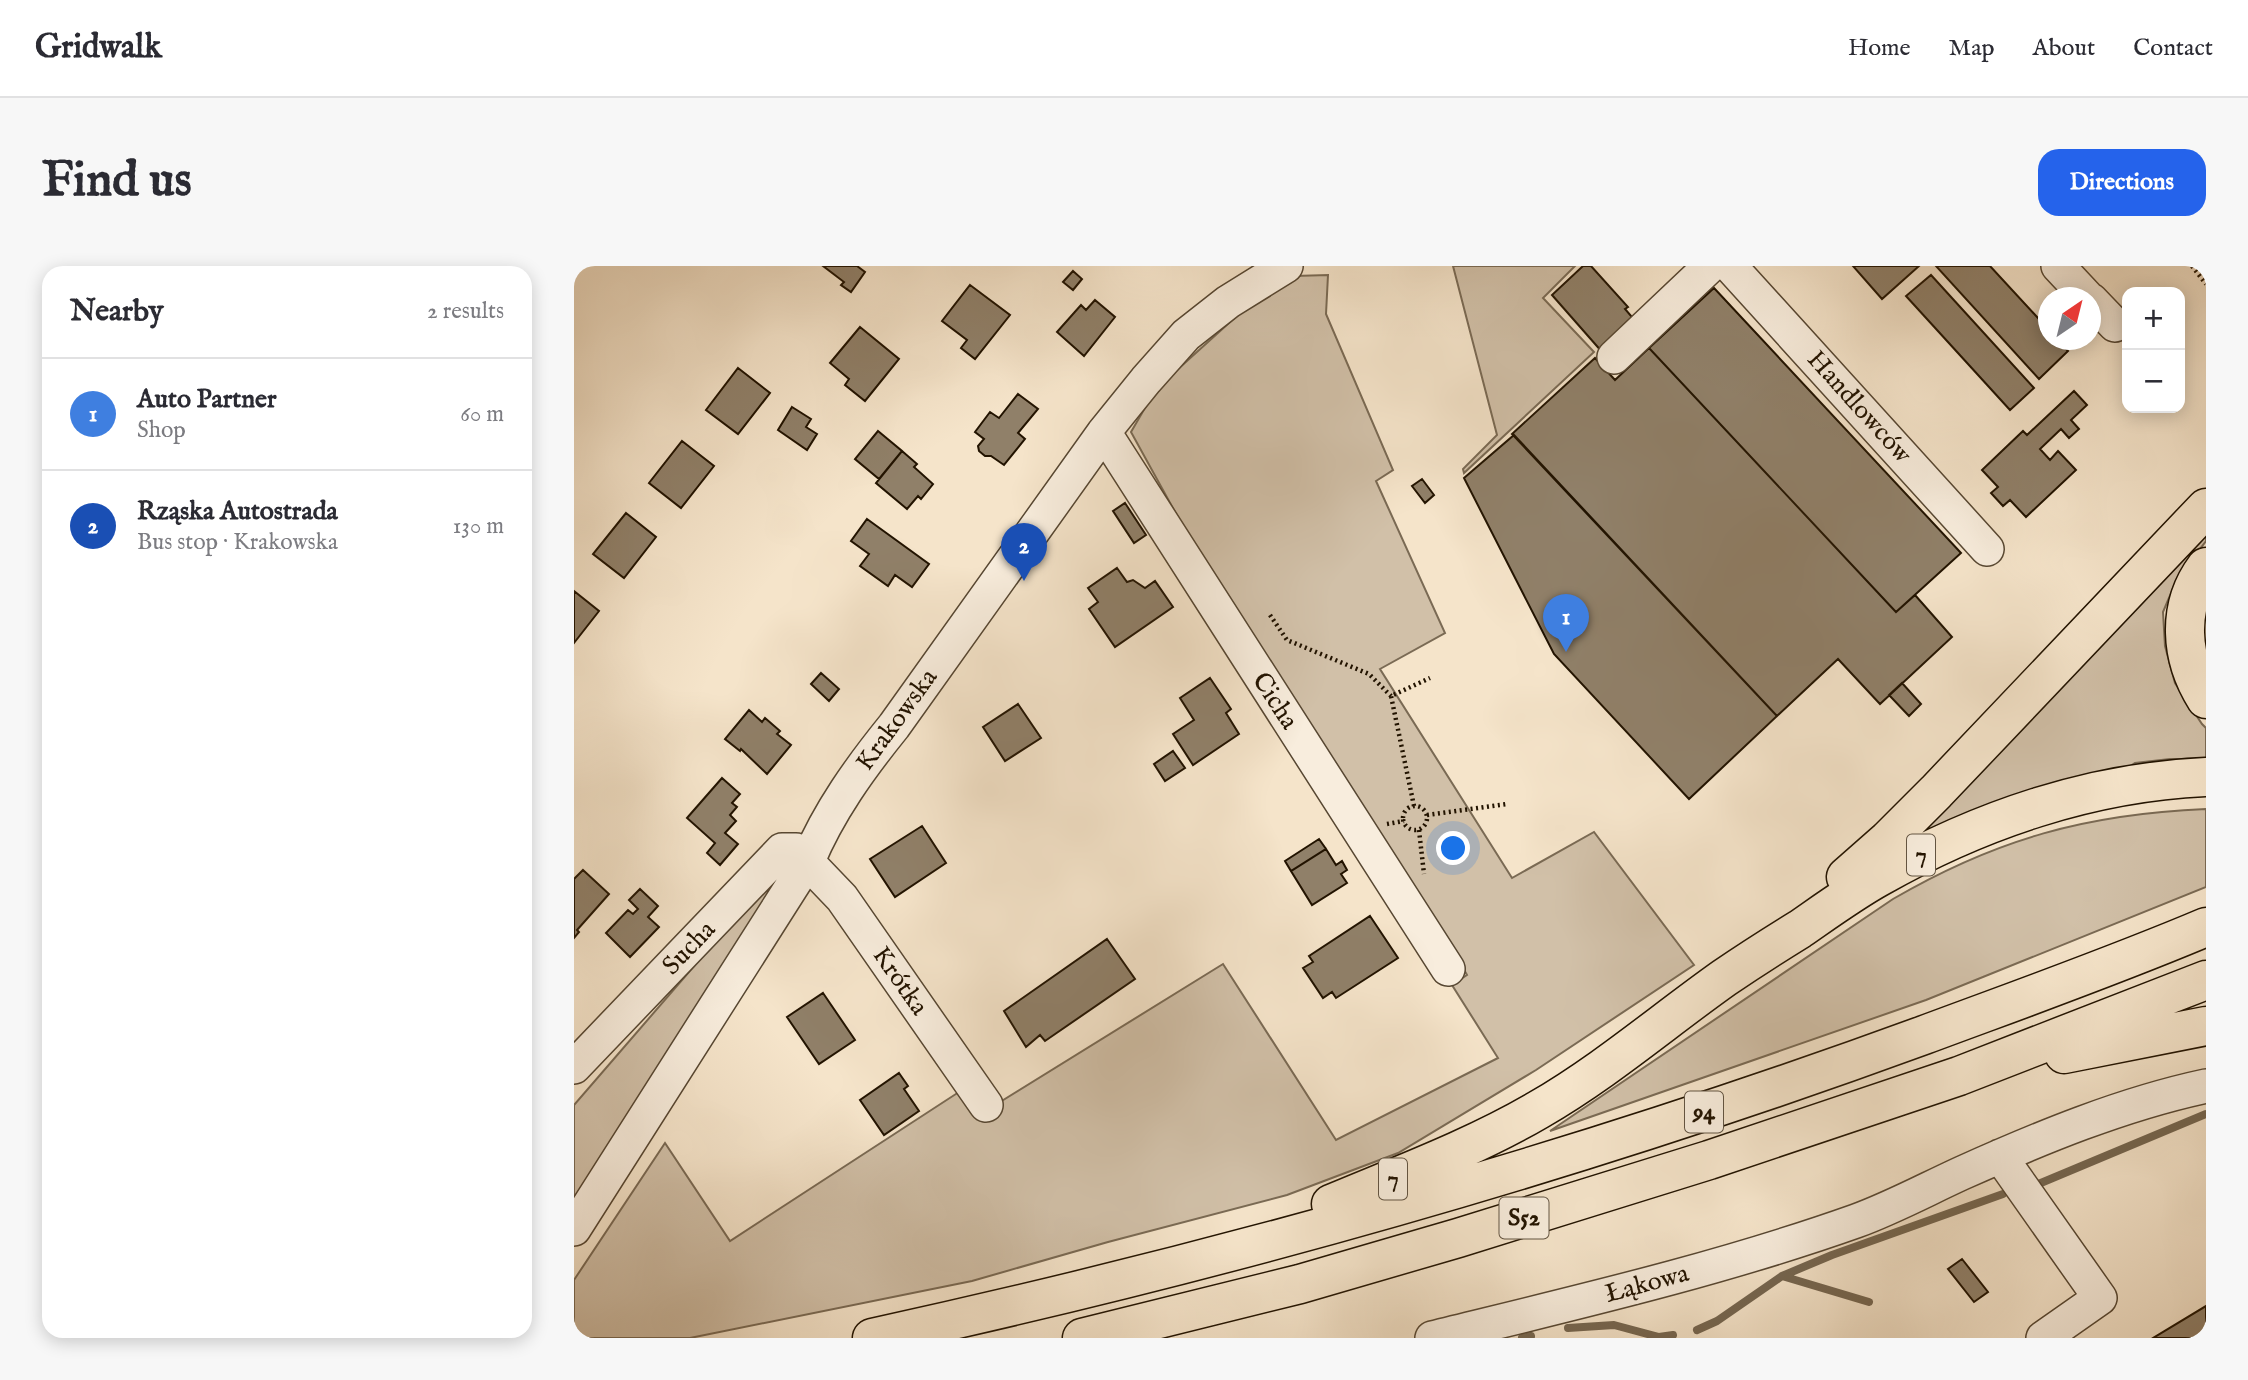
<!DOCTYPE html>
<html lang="en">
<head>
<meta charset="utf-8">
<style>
	body { margin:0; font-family:"IM FELL English",serif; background:#f7f7f7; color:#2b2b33 }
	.controls { position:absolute; right:21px; top:21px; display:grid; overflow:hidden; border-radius:14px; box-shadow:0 4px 18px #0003 }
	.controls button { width:63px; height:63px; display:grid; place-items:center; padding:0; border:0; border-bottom:2px solid #e1e1e2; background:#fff; color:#2b2b33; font:35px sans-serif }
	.compass { position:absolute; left:1464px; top:21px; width:63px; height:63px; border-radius:50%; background:#fff; box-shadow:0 4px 18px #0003; rotate:35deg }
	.you { position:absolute; left:880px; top:583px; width:24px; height:24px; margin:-18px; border:5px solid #fff; border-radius:50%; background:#1a73e8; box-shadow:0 0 0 10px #1a73e833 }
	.badge { display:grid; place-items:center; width:46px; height:46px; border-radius:50%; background:#2563eb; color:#fff; font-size:23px; font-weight:700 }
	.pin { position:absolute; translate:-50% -58px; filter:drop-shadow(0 2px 4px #0008) }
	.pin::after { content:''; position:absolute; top:37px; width:24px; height:21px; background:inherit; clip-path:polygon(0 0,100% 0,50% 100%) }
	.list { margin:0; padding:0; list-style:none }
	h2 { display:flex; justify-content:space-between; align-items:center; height:91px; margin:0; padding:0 28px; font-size:30px }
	h2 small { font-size:23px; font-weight:400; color:#7c7c81 }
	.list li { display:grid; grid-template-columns:46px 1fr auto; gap:21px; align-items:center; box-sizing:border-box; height:112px; padding:0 28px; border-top:2px solid #e1e1e2 }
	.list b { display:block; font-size:26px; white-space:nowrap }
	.list p { margin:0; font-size:23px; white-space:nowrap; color:#7c7c81 }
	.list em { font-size:23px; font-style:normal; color:#7c7c81 }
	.map { position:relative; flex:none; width:1632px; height:1072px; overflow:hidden; border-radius:21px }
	header { display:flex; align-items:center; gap:42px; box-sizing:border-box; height:98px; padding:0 35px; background:#fff; border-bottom:2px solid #e1e1e2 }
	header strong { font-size:33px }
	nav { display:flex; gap:38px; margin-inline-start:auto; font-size:24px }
	.intro { display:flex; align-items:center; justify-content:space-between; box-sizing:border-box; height:168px; padding:0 42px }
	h1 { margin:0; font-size:49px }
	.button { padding:18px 32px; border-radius:21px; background:#2563eb; color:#fff; font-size:24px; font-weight:700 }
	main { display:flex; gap:42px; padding:0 42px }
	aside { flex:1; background:#fff; border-radius:21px; box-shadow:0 4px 18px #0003 }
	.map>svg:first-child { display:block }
	.green { fill:#d1c0a8; stroke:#7a6a54; stroke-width:2 }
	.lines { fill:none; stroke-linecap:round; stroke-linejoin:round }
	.stream { stroke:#756650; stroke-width:8 }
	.building { fill:#908069; stroke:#221300; stroke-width:2 }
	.minor-casing { stroke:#574732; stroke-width:36 }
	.highway-casing { stroke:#221300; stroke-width:41 }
	.path { stroke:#221300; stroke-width:4.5; stroke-dasharray:2 3.5; stroke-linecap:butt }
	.minor { stroke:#f8eddd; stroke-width:33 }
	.highway { stroke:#f5e4ca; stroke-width:38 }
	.labels { text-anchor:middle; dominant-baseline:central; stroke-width:7; stroke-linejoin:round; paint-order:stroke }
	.shield { fill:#f8eddd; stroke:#625442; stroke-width:2 }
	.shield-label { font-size:24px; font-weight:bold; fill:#221300 }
	.street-label { font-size:26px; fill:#221300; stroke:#f8eddd }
</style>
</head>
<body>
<header>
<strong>Gridwalk</strong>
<nav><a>Home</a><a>Map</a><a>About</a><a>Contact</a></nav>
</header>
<div class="intro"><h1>Find us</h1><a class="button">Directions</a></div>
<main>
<aside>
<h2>Nearby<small>2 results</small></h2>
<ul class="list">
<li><span class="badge" style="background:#3f7fe0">1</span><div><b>Auto Partner</b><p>Shop</p></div><em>60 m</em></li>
<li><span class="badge" style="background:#1a4fb4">2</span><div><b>Rząska Autostrada</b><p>Bus stop · Krakowska</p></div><em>130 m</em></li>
</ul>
</aside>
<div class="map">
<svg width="1632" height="1072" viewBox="0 0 1632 1072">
	<rect width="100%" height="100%" fill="#f5e4ca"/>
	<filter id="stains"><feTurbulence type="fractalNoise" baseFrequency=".00286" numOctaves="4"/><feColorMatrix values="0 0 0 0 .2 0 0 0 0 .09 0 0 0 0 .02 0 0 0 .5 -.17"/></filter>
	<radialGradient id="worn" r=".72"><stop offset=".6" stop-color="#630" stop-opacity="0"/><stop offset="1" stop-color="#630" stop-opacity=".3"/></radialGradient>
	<path class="green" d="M879,0h122l-32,32 51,54 -130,121 -1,-4 34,-34z
		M754,9l-2,39 67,156 -17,11 69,152 -65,36 132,209 82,-46 100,133 -158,105 -138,83 -111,42 -179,47 -136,39 -282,57h-116v-58l91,-137 65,98 232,-151 17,25 244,-151 113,176 162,-82 -46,-73 15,-10 -29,-50 -226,-346 -81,-147 25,-43 94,-85 44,-28z
		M1632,262v13l-29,38 -14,33 2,34 10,37 27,41 4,4v31h-36l-35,4 -17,11 -216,72z
		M1632,543v78l-280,113 -376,131 343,-232c103,-60 194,-85 313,-90z
		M211,595l-5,17 -206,330v-103z"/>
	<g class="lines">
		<path class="stream" d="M1462,919l170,-71
			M1208,1010l87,26
			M994,1062l46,-3 45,12 14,-2
			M1123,1064l20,-9 65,-45 50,-21 171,-61
			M948,1072l9,-2"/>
	</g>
	<path class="building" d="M249,0h34l8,6 -14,20 -10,-7 3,-3z
		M1009,0h8l37,41 -3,2 12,14 -34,30 -51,-58z
		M1279,0h66l-37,33z
		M1362,0h54l59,64v10h8l11,11 -29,28z
		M499,5l9,8 -9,11 -10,-8z
		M1357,9l103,113 -24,22 -104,-114z
		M396,19l40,30 -35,44 -14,-11 6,-8 -25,-19z
		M1140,22l247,265 -65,59 -247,-264z
		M521,34l20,17 -31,39 -27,-24 24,-27 5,5z
		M286,61l39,32 -34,42 -20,-16 4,-6 -19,-16z
		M1075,82l247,264 19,-17 37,42 -72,67 -42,-45 -61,57 -265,-282 83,-76 20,22z
		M164,102l32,25 -32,41 -32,-24z
		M1500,125l13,14 -16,15 8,9 -10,9 -8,-9 -21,20 10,11 8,-9 18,19 -50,47 -16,-17 -7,6 -12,-13 7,-6 -16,-17 41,-39 4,4z
		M444,128l20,15 -20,24 7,6 -21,26 -13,-9h-6l-6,-5 -1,-5 6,-7 -9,-7 15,-20 9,6z
		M218,141l19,12 -5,8 11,7 -10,16 -29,-20z
		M304,165l24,20 -23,28 -24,-20z
		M940,169l263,281 -88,83 -135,-145 -90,-176z
		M108,175l32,25 -33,42 -32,-25z
		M328,185l15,13 -3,3 19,17 -12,15 -3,-3 -11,13 -31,-26z
		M848,213l12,16 -9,8 -13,-17z
		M551,237l21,32 -12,8 -21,-32z
		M52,247l30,24 -32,41 -31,-24z
		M293,253l62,45 -17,23 -17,-12 -7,11 -28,-20 9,-12 -18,-13z
		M543,302l10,14 6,-2 12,8 10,-7 18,26 -58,40 -26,-38 9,-7 -10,-14z
		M0,325l25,20 -25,32z
		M247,407l18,16 -10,12 -18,-17z
		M636,412l21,31 -5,4 13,21 -46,31 -20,-31 21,-14 -14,-22z
		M1328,417l19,21 -12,12 -20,-21z
		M444,438l23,34 -36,23 -22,-34z
		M175,444l13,12 3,-4 15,13 -3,3 14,11 -24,29 -26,-25 -1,2 -15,-12z
		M599,485l12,17 -20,13 -11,-17z
		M148,512l18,16 -8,9 5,4 -7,8 6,6 -11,12 13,11 -18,21 -13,-12 8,-10 -28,-25z
		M348,560l24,37 -51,34 -25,-38z
		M745,573l7,10 -35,22 -6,-10z
		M752,583l10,16 6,-4 5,9 -6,4 6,9 -35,22 -21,-34z
		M9,604l26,24 -32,36 2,2 -5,6v-59z
		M66,623l18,17 -10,11 11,10 -29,30 -24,-24 22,-23 5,4 5,-5 -9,-9z
		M796,650l28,42 -62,40 -4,-6 -9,6 -20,-30 10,-6 -4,-6z
		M533,673l28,40 -90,62 -5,-6 -14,12 -22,-36z
		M249,727l32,47 -36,24 -32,-47z
		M325,807l9,13 -4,3 15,22 -35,24 -24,-35z
		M1388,993l26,33 -14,10 -26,-33z
		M1632,1040v32h-53z"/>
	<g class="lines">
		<defs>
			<path id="minor" d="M1156,0l257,283
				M1484,0l30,32
				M1517,34l24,25
				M1040,91l96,-91
				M530,166l344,537
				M0,801l208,-217h14l46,48 144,207
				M1426,890l100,142 -57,40
				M0,963l234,-368c21,-50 52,-93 86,-135l210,-294 42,-52 40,-45 42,-33 58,-36
				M858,1072c142,-35 286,-68 424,-117 36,-13 71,-32 106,-48 78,-35 160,-69 244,-87"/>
			<path id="highway" d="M1632,301c-30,40 -26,91 0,132
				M1272,611l42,-37 48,-48 270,-284
				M1490,788l142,-28
				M757,938c69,-29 142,-56 207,-94 66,-38 124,-88 186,-132 25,-17 50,-33 76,-49 26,-18 52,-37 79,-52 100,-57 212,-95 327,-100
				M298,1072c357,-78 708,-177 1052,-303 94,-35 190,-69 282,-108
				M508,1072l218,-54 158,-46 251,-78 250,-84 247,-96"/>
		</defs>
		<use href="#minor" class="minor-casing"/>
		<use href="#highway" class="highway-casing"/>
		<path class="path" d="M1618,0l14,18
			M696,349l17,25 82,34 22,22
			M840,540l-23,-110 39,-18
			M829 552a12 12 0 1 1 24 0a12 12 0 1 1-24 0Z
			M853,549l80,-11
			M813,558l17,-3
			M845,564l5,44"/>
		<use href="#minor" class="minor"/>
		<use href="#highway" class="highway"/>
	</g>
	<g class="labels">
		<g class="shield">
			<rect x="1333" y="568.5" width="28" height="41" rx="5"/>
			<rect x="1111" y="825.5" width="38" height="41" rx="5"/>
			<rect x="805" y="892.5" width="28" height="41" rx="5"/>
			<rect x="925.5" y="931.5" width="49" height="41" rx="5"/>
		</g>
		<g class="shield-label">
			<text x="1347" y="589">7</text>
			<text x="1130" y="846">94</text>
			<text x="819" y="913">7</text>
			<text x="950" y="952">S52</text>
		</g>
		<g class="street-label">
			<text transform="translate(1285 141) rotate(48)">Handlowców</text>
			<text transform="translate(701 435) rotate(57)">Cicha</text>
			<text transform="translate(323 454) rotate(-54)">Krakowska</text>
			<text transform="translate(115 682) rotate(-46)">Sucha</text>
			<text transform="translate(326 715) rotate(55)">Krótka</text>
			<text transform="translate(1073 1018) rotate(-15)">Łąkowa</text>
		</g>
	</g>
	<rect width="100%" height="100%" filter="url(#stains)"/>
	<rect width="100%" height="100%" fill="url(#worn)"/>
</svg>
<div class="controls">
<button>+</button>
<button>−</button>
</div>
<svg class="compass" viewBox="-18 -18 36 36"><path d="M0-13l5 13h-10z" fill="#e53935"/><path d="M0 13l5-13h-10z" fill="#7c7c81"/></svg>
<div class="you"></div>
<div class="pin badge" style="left:992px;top:386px;background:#3f7fe0">1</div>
<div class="pin badge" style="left:450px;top:315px;background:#1a4fb4">2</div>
</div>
</main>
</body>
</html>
